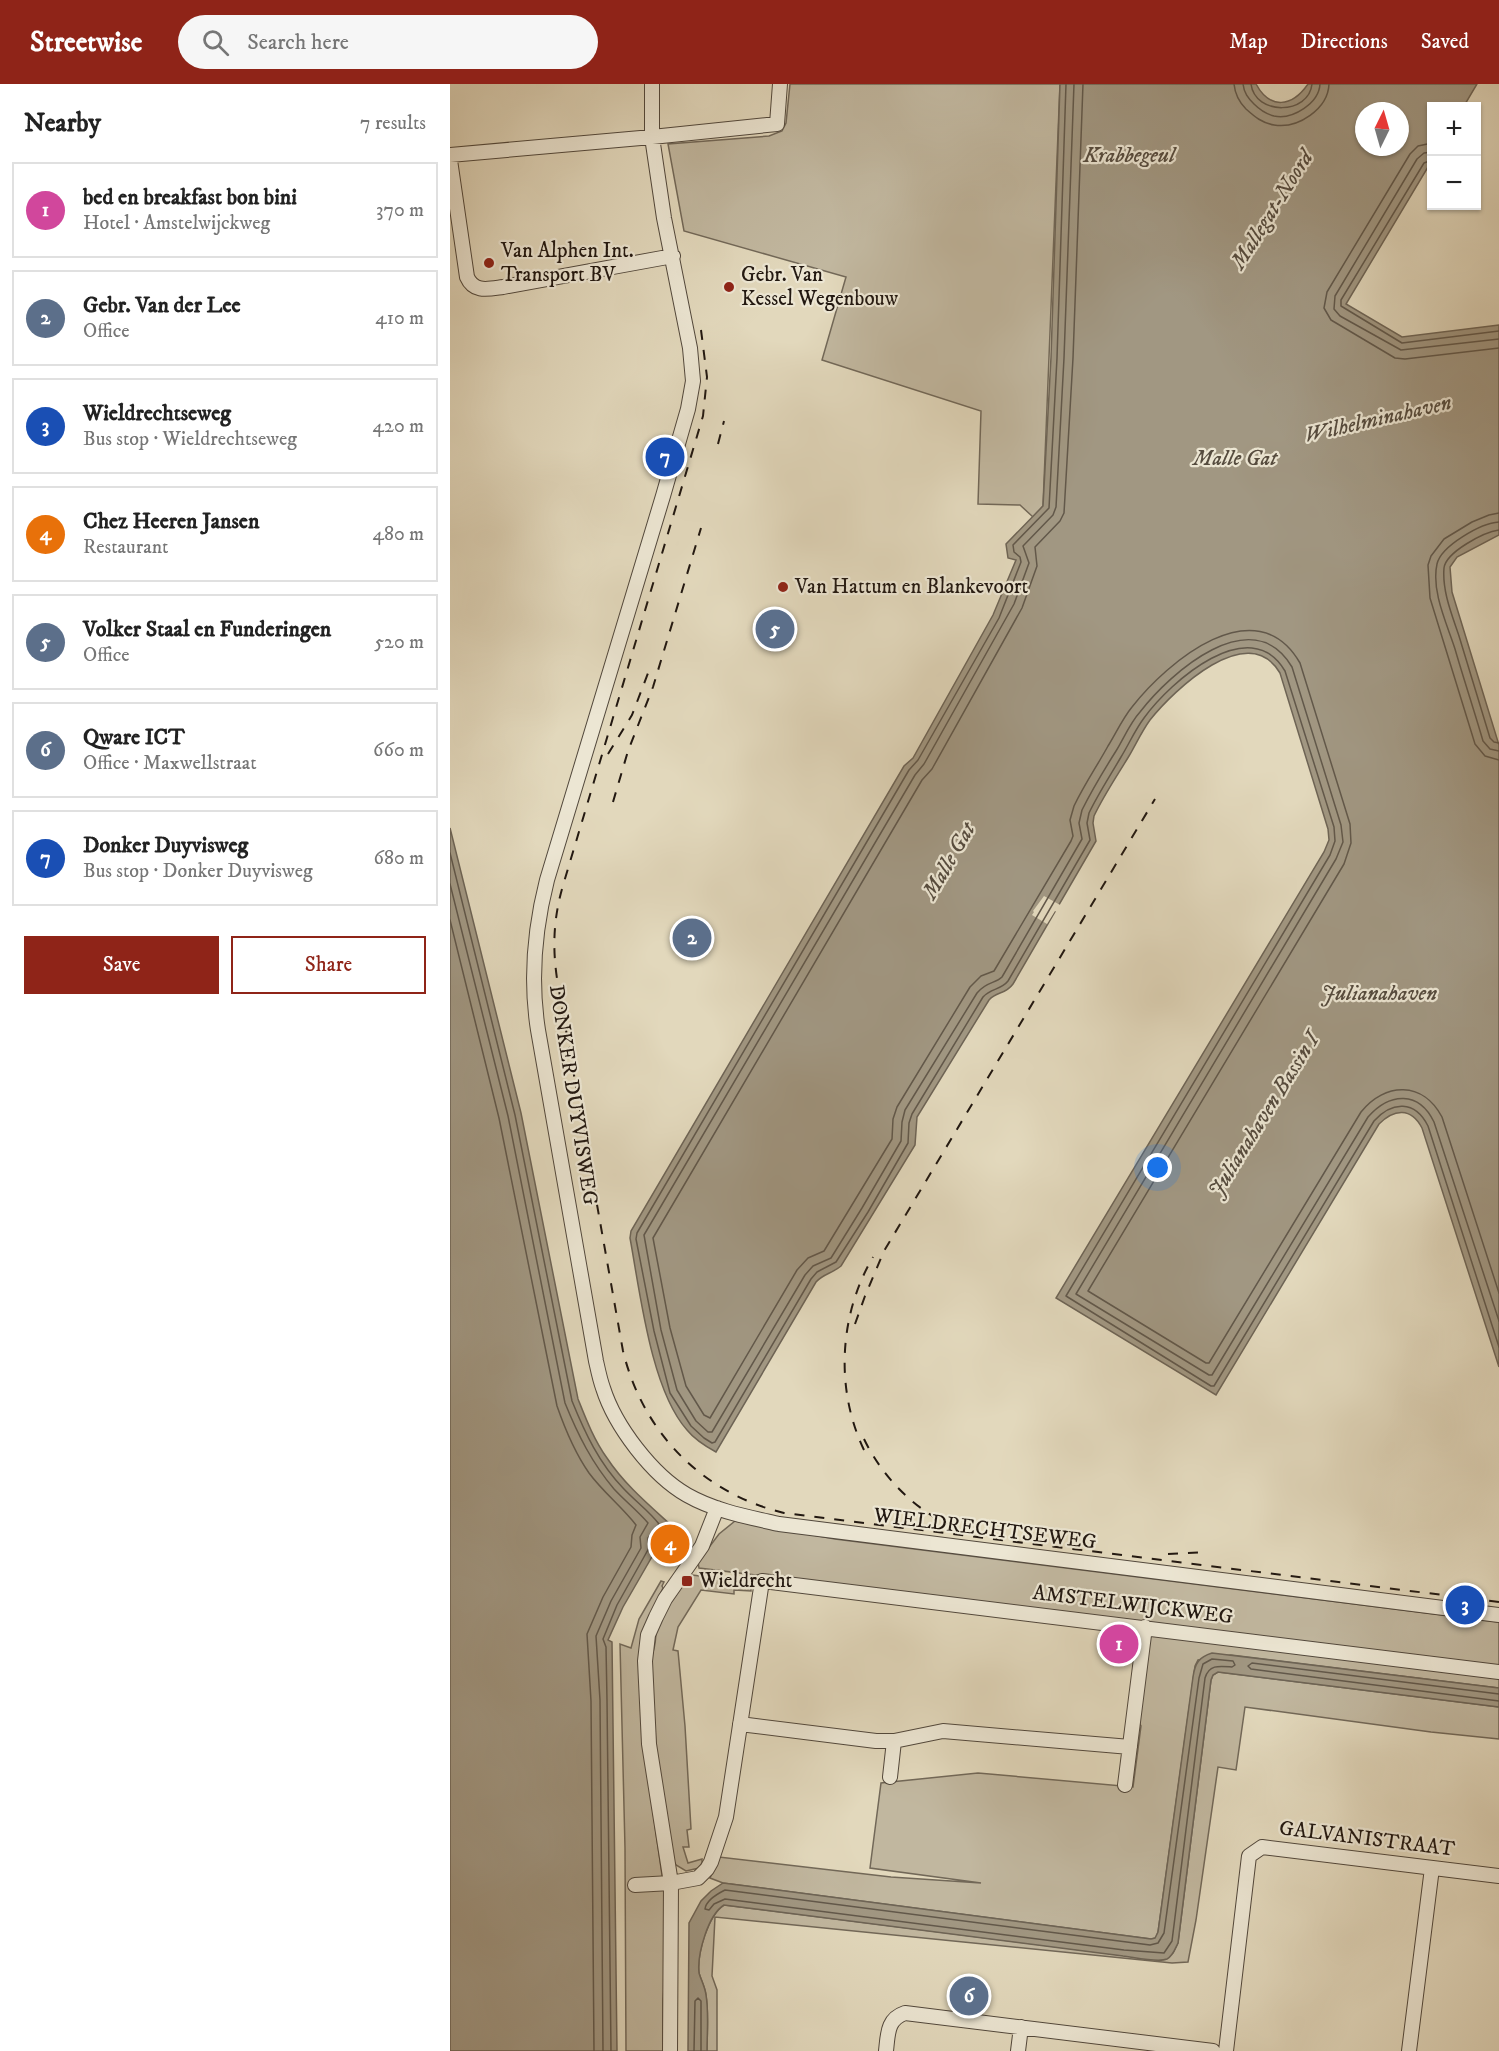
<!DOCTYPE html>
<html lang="en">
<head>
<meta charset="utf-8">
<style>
	body { margin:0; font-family:"IM FELL DW Pica",serif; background:#f6f6f6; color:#222 }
	.controls { position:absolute; right:18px; top:18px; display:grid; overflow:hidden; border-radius:0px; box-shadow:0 2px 4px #0004 }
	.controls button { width:54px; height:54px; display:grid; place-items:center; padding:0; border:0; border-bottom:2px solid #e0e0e0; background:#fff; color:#222; font:30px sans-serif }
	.compass { position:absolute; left:905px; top:18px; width:54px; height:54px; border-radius:50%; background:#fff; box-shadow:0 2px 4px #0004; rotate:5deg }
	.you { position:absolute; left:708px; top:1084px; width:21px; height:21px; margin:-15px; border:4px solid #fff; border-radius:50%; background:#1a73e8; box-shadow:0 0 0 9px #1a73e833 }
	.badge { display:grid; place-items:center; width:39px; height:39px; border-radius:50%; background:#8f2418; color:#fff; font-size:20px; font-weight:700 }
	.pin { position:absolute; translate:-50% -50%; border:3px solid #fff; box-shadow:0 2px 6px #0006 }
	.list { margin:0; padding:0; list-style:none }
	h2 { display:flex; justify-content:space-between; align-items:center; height:78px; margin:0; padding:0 24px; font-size:26px }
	h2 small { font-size:20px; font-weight:400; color:#767676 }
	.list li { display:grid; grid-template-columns:39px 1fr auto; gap:18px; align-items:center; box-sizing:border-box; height:96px; margin:0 12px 12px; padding:0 12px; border:2px solid #e0e0e0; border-radius:0px }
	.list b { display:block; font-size:22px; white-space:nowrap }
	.list p { margin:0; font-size:20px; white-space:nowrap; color:#767676 }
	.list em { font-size:20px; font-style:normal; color:#767676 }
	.actions { display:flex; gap:12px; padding:18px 24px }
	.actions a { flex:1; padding:14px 0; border:2px solid #8f2418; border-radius:0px; text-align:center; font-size:21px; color:#8f2418 }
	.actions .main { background:#8f2418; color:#fff }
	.icon { flex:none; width:33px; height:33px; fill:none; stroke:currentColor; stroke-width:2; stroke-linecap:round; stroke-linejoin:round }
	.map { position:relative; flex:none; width:1049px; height:1967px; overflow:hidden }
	header { display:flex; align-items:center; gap:36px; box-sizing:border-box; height:84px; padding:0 30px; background:#8f2418; color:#fff }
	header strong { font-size:28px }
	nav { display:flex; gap:33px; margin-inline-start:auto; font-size:21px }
	.search { width:420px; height:54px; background:#f6f6f6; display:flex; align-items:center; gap:15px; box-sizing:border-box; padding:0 21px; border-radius:33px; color:#767676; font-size:22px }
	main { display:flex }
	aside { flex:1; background:#fff }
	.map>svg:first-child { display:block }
	.green { fill:#c1b79f; stroke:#726858; stroke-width:1.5 }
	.water { fill:#a19782; stroke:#6e6455; stroke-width:1.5; fill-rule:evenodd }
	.pier { fill:#e2d8bc }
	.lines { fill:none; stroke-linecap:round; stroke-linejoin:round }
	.shore { stroke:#62584a; stroke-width:1.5 }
	.minor-casing { stroke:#52483c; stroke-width:16 }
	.minor { stroke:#ece6d3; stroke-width:14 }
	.rail { stroke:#221811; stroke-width:2; stroke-dasharray:10 10; stroke-linecap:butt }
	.poi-dot { fill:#8f2418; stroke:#ece6d3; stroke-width:2 }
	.labels { text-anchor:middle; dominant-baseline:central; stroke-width:4.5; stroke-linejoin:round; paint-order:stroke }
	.poi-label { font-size:21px; fill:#221811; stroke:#ece6d3; text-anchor:start }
	.street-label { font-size:21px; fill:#221811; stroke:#ece6d3 }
	.water-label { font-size:22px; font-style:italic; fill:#554b3e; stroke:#ece6d3 }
</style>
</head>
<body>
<header>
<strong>Streetwise</strong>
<div class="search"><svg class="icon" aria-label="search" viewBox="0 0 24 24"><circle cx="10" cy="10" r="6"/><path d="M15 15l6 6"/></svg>Search here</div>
<nav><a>Map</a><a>Directions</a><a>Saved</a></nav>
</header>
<main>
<aside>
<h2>Nearby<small>7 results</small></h2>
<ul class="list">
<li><span class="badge" style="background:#d1479c">1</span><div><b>bed en breakfast bon bini</b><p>Hotel · Amstelwijckweg</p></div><em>370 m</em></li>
<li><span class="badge" style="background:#5c6f8a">2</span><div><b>Gebr. Van der Lee</b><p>Office</p></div><em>410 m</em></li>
<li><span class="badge" style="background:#1a4fb4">3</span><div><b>Wieldrechtseweg</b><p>Bus stop · Wieldrechtseweg</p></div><em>420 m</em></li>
<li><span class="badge" style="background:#e8710a">4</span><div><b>Chez Heeren Jansen</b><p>Restaurant</p></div><em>480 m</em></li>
<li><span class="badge" style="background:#5c6f8a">5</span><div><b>Volker Staal en Funderingen</b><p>Office</p></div><em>520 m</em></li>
<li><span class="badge" style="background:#5c6f8a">6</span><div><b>Qware ICT</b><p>Office · Maxwellstraat</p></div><em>660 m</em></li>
<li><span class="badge" style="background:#1a4fb4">7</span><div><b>Donker Duyvisweg</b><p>Bus stop · Donker Duyvisweg</p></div><em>680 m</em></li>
</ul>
<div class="actions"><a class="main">Save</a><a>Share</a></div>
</aside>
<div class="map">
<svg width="1049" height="1967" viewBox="0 0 1049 1967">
	<rect width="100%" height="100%" fill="#e2d8bc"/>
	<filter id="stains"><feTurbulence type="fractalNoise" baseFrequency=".00333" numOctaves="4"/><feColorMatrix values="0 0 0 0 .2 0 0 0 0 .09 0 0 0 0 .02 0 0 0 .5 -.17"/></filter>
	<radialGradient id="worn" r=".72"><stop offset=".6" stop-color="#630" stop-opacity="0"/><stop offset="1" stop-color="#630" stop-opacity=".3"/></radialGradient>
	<path class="green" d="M340,0h270l-17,422 -10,11 -13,-12 -42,-1 3,-93 -159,-51 24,-83 -162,-46 -16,-87 101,-8 13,-5 4,-8z
		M285,1437l100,18 664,83v46l-800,-100 -1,-6 21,-28z
		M242,1491l56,7 3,3v6l-17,-1v4l-33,-4 -23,37 -5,23 5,1 7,75 6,103 -4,1 2,17h-6l5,16 14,-4v4l-3,5 -13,3 -10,-6 -3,-5 -17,-111 -5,-92c6,-11 4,-22 6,-33 4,-15 22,-35 31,-48z
		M211,1497l3,1 -2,4 1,2 -19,41v120l19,133 5,52 -5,67v50h-37l-1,-203 -5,-204 11,4 8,-29z
		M699,1551l350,40v13l-268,-33 -33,5 -3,6 -37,266 -2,6 -5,1 -428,-56 -13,-5 9,-21 172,20 90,6 -111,-15 11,-85 97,-10 155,14 8,-61 -3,-5z
		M768,1588l281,35v32l-68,-7 -186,-25 -9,63 -18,-3 -22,153 -8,42 -16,1 -457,-46 -3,59 5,14v61h-10c0,-18 2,-38 -1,-56 -1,-8 -5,-15 -7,-22 -2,-19 9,-58 25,-68l436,55 13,-7 5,-10 33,-263 2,-5z"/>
	<path class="water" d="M610,0h196c14,26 36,23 52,0h169l-13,22h-32l-1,56 -85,142 56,33 97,-12v210l-42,22 -7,10 2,25 47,153v622l-77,-239c-11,-21 -28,-19 -43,-4l-163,271 -160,-97 268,-446 5,-12 -1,-11 -48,-156c-32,-54 -106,17 -130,47 -8,11 -14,24 -21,36 -12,20 -25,39 -35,60l-1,7 3,18 -83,143c-8,11 -16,7 -24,16l-72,117 -2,28 -74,121c-8,7 -18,8 -25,16l-100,170c-11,-6 -21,-12 -29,-22 -36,-40 -47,-138 -57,-192l1,-7 273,-465 9,-8 80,-143 23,-55 -8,-2 -2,-14 37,-38 8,-149zM914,27h36v36h-36z
		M0,744l71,285 57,286c8,20 16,41 29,59 17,26 42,47 65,68l-6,6 -8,1 -5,8 4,7 -34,59 -15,33 4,2 5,409h-167z
		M762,1569l287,35v19l-281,-35 -5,3 -2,5 -33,263c-3,6 -5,13 -11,16 -9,4 -34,-2 -44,-3l-399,-51c-16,10 -27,49 -25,68 2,7 6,14 7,22 3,18 1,38 1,56h-19l1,-128 12,-22 10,-10 12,-8 428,56 4,-1 3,-6 35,-255c2,-14 6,-20 19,-24z"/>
	<path class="pier" d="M594,812l18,10 -4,7 -3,-2 -8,13 -15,-9 2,-3 -1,-1z"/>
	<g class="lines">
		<path class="shore" d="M616,0l-9,274 -8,150 -36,37 1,7 6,5 1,5 -22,56 -81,142 -9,10 -272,463 -1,6 18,92 16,62 21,33 13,12 8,5 3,-1 96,-163 6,-7 19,-10 32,-50 40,-69 1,-20 3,-9 71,-117c8,-9 18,-7 25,-16l82,-141 -3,-17 2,-10c9,-19 21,-37 32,-56 8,-13 14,-27 23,-39 26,-36 106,-107 141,-47l49,156 1,14 -5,14 -264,441 145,90h3l160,-265c18,-20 41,-21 54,5l71,221
			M624,0l-10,274 -8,149 -3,8 -30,31 6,17 -15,41 -90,160 -9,11 -271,460 17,95 16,60 19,31 12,11h4l93,-157 8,-9 18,-8 31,-50 39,-67 1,-19 3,-12 72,-117c10,-12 18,-9 25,-16l80,-138 -3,-16 3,-13c10,-20 22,-40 34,-59 8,-13 14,-28 24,-39 30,-39 112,-112 152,-45l49,158 2,17 -7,17 -260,435 133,81h3l156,-258c22,-25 51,-26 66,5l65,199
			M633,0l-10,274 -9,155 -4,8 -25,26 2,19 -15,42 -90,161 -10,11 -269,458 17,90 16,58 18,29 6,3 87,-148 11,-12 16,-7 68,-112 1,-20 4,-12 73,-120 11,-11 13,-5 77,-130 2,-5 -3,-16 4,-14c10,-21 23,-40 34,-60 8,-13 15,-28 24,-39 35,-45 124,-120 168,-44l50,161 1,19 -7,21 -256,427 118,72h3l152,-251c24,-30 62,-31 81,5l57,176
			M784,0c1,10 5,18 12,25 9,8 16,14 28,16 24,4 54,-16 55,-41
			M793,0c1,9 5,14 11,20 6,6 12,10 20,12 19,4 45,-13 46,-32
			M801,0c4,32 58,31 61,0
			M982,59l-14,3 -8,8 -83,138 -3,16 7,12 64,38 10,1 94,-11
			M982,68l-8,1 -7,6 -82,137 -1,13 6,7 61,34 98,-11
			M982,76l-8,3 -83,137v6l61,37 97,-12
			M1049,429l-10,2 -17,7 -28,17 -13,17 -3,9 2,33 45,146 10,12 14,4
			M1049,438c-18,1 -58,24 -62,42 -6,27 10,60 18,85 9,31 19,61 28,92l7,8 9,2
			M1049,446c-15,2 -53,22 -55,38 -2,23 8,47 15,68 10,34 21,68 31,102l4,4 5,1
			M0,769l65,262 57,286c13,32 27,62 51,87 12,13 26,23 36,36l-11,14 1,10 -32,57 -14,34 3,8 1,53 4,351
			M0,800l58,232 57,287c13,32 27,60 49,86 11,12 24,22 34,34l-8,14 1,11 -30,53 -15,35 4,64 3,351
			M0,836l49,198 58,288c8,23 18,47 32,67 14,19 33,34 47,52l-4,10 -1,12 -28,50 -16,37 4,67 3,350
			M762,1575l21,2 2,4 -3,2c-12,-1 -23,-3 -27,11l-33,263 -8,12 -40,-3 -399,-51 -11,5 -5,6 -4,-1c1,-9 12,-15 20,-19l425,55 8,-2 6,-10 35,-255 4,-14z
			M1049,1610l-247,-31 -4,3 3,3 248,32
			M244,1967l1,-50 3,-3 3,3v50"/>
		<defs>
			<path id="minor" d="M202,0v53l12,81 26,130 3,33 -5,28 -25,87 -116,384c-13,51 -17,99 -9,150l58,331c2,9 4,19 7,27 12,38 49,87 84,107 28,16 61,22 92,29l720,91
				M0,71l202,-18 125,-13 3,-40
				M0,76l17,117c7,16 21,12 36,10l170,-31
				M290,1640l136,17h18l49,-10 187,16
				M440,1693l4,-36
				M675,1701l20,-158
				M185,1801l36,-2 27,-5 9,-9 4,-7 15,-45 36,-236 737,91
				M220,1967l1,-168 -22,-139 -4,-83 3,-26 8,-18 9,-18 37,-53 15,-38
				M436,1967c2,-17 1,-32 19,-38l308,38
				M568,1967l3,-24
				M776,1967l23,-195 13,-9 237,29
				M959,1967l23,-183"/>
		</defs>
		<use href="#minor" class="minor-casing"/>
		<use href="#minor" class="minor"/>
		<path class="rail" d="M251,246l6,47 -4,39 -139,466c-11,36 -12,67 -6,103l65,366c20,82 79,142 161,162l715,89
			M268,360l6,-23
			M158,670l24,-39 18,-47
			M163,718l15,-51 25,-64 48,-159
			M405,1240l10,-28 19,-45 271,-452
			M414,1355c21,43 56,76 101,93
			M414,1366c-29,-61 -25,-135 9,-193
			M718,1470l38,-2"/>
	</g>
	<g class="poi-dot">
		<circle cx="39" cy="179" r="6"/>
		<circle cx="279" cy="203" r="6"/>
		<circle cx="333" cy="503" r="6"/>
		<rect x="231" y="1491" width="12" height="12" rx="3"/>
	</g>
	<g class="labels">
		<g class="poi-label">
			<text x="51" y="167">Van Alphen Int.<tspan x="51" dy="24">Transport BV</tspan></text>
			<text x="291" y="191">Gebr. Van<tspan x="291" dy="24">Kessel Wegenbouw</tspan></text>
			<text x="345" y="503">Van Hattum en Blankevoort</text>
			<text x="249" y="1497">Wieldrecht</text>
		</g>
		<g class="street-label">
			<text transform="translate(123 1011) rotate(81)">DONKER DUYVISWEG</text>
			<text transform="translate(535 1445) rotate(7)">WIELDRECHTSEWEG</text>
			<text transform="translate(683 1521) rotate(7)">AMSTELWIJCKWEG</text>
			<text transform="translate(917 1755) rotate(7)">GALVANISTRAAT</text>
		</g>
		<g class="water-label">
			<text x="679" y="71">Krabbegeul</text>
			<text transform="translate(822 126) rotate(-58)">Mallegat-Noord</text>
			<text transform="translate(928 335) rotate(-13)">Wilhelminahaven</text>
			<text x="785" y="374">Malle Gat</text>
			<text transform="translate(499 777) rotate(-60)">Malle Gat</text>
			<text x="929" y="909">Julianahaven</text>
			<text transform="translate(814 1031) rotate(-58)">Julianahaven Bassin I</text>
		</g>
	</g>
	<rect width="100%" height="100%" filter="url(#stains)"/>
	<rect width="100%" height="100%" fill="url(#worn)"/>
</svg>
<div class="controls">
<button>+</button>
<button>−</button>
</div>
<svg class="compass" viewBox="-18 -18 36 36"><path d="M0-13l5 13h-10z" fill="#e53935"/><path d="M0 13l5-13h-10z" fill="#767676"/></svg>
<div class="you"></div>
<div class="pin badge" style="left:669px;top:1560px;background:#d1479c">1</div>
<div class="pin badge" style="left:242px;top:854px;background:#5c6f8a">2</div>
<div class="pin badge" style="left:1015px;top:1521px;background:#1a4fb4">3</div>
<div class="pin badge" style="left:220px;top:1460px;background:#e8710a">4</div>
<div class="pin badge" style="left:325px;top:545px;background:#5c6f8a">5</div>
<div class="pin badge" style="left:519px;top:1912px;background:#5c6f8a">6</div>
<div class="pin badge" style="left:215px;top:373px;background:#1a4fb4">7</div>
</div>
</main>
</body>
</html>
